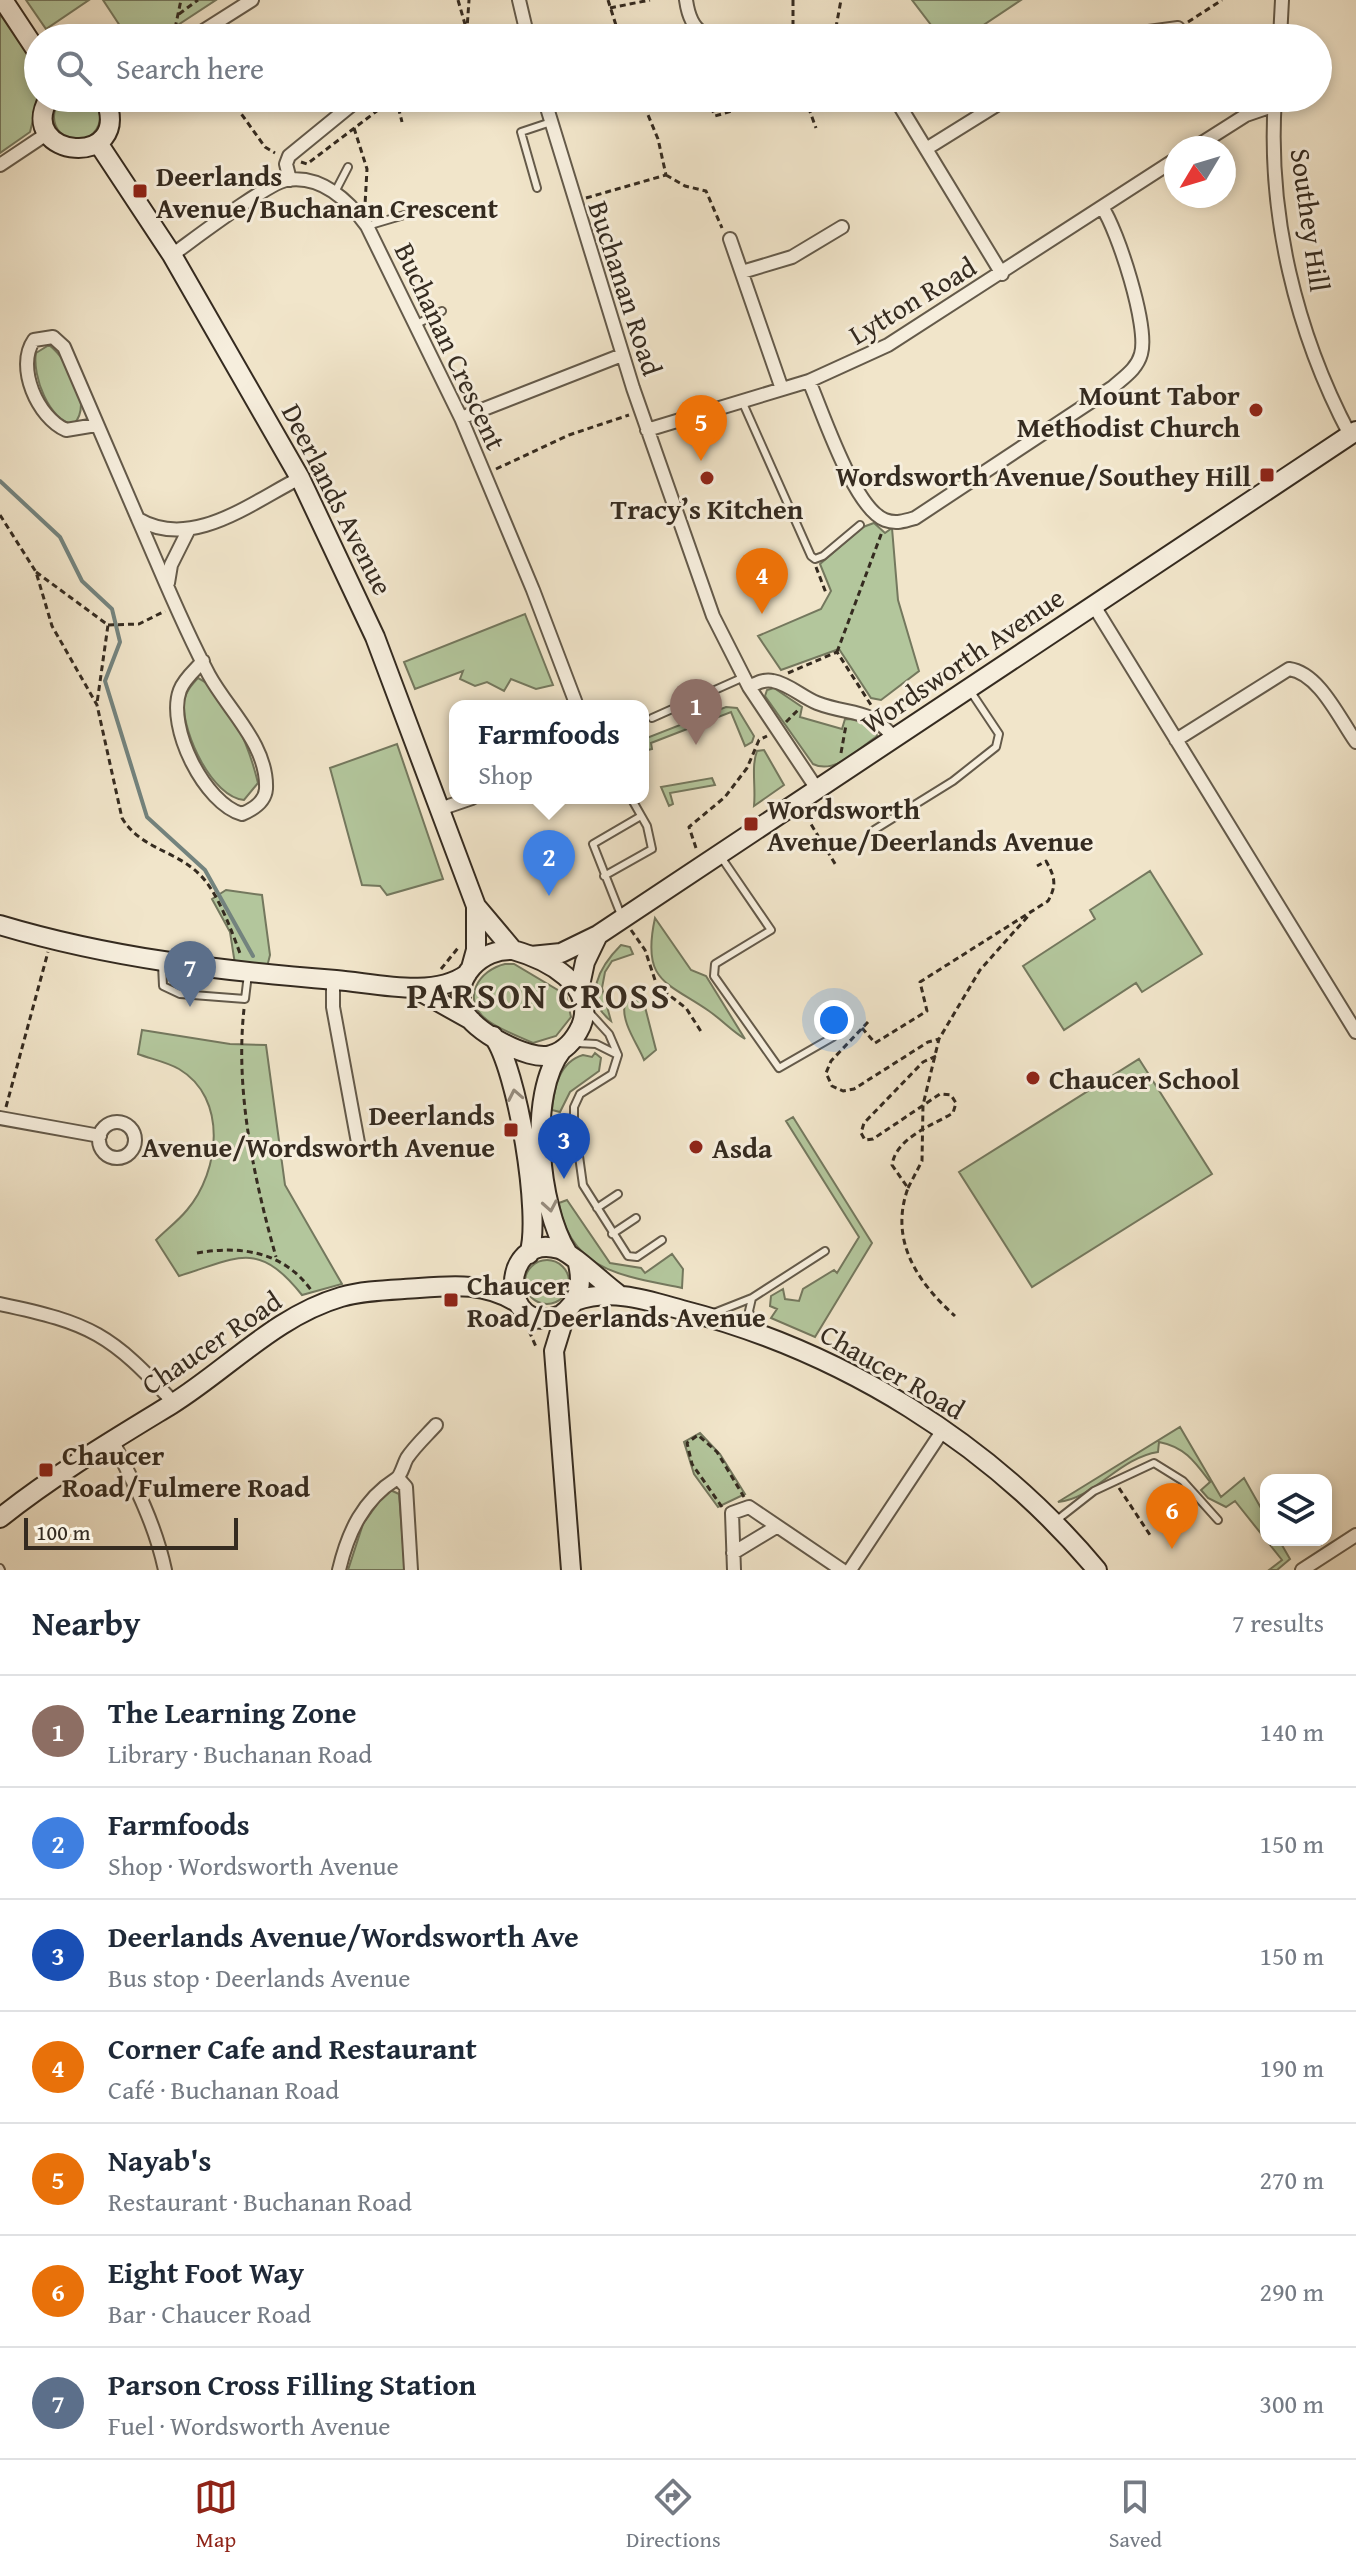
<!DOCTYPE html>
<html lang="en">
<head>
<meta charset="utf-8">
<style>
	body { margin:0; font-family:"Gentium Book Plus",serif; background:#f2f2f3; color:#1f2937 }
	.controls { position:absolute; right:24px; bottom:24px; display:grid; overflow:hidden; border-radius:16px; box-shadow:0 4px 12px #0003 }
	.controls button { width:72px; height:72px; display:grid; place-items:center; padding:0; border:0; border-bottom:2px solid #e0e1e3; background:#fff; color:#1f2937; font:40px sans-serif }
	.compass { position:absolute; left:1164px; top:136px; width:72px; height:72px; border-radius:50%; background:#fff; box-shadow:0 4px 12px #0003; rotate:232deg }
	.scale { position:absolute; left:24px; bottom:20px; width:214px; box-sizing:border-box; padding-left:8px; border:4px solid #352b20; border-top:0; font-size:22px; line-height:28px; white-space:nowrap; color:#352b20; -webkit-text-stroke:6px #f6eedd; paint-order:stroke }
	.you { position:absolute; left:834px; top:1020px; width:28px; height:28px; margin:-20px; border:6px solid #fff; border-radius:50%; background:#1a73e8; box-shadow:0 0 0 12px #1a73e833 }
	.badge { display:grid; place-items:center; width:52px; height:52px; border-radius:50%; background:#8f2418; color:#fff; font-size:26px; font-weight:700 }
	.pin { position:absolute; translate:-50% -66px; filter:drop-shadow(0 2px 4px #0008) }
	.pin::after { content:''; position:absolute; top:42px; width:28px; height:24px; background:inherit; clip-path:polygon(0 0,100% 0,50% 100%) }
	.popup { position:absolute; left:449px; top:700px; width:200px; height:104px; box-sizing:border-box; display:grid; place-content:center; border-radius:16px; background:#fff; filter:drop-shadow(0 2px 6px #0005); font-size:26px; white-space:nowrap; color:#747a83 }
	.popup b { font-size:30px; color:#1f2937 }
	.popup::after { content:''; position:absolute; left:50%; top:100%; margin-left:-16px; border:16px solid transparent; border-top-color:#fff }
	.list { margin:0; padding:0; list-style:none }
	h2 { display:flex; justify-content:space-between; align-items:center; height:104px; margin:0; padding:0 32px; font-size:34px }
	h2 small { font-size:26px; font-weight:400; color:#747a83 }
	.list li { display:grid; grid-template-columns:52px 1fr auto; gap:24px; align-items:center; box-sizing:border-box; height:112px; padding:0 32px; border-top:2px solid #e0e1e3 }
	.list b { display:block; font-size:30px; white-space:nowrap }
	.list p { margin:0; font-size:26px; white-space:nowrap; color:#747a83 }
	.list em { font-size:26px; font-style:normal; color:#747a83 }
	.icon { flex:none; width:44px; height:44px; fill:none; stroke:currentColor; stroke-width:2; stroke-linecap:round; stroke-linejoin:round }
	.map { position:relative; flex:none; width:1356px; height:1570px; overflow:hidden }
	.search { position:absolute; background:#fff; box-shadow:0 4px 12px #0003; left:24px; right:24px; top:24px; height:88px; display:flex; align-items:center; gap:20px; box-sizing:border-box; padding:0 28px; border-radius:44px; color:#747a83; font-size:30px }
	.sheet { height:888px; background:#fff }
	nav { display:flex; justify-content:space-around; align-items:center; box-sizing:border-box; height:112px; border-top:2px solid #e0e1e3; background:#fff; font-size:22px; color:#747a83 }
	nav a { display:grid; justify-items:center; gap:4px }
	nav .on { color:#8f2418 }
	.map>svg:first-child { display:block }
	.green { fill:#b3c69c; stroke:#74785e; stroke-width:2 }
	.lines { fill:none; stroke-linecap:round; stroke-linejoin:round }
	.stream { stroke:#73837e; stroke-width:4 }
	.lane-casing { stroke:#645a4a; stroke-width:10 }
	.street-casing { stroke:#645a4a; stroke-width:16 }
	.secondary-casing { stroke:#352b20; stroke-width:22 }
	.path { stroke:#352b20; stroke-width:3; stroke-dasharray:6 4; stroke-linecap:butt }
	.lane { stroke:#f6eedd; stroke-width:6 }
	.street { stroke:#f6eedd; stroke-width:12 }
	.secondary { stroke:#f6eedd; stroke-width:18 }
	.oneway { stroke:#968c7e }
	.poi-dot { fill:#8f2418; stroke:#f6eedd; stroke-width:3 }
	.labels { text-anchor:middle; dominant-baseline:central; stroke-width:6; stroke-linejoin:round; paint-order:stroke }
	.poi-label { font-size:28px; font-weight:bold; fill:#352b20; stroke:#f6eedd; text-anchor:start }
	.street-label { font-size:28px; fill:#352b20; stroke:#f6eedd }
	.district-label { font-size:36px; font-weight:bold; letter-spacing:2px; fill:#352b20; stroke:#f6eedd }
</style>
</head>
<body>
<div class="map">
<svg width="1356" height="1570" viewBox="0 0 1356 1570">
	<rect width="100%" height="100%" fill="#f1e5ca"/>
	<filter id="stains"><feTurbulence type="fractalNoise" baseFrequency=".0025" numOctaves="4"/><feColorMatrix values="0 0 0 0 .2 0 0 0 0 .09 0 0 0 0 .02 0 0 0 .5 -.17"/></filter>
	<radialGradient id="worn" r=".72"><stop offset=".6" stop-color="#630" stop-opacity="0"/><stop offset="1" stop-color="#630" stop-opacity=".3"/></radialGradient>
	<path class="green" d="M26,0h63l-43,29z
		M103,0h113l-58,38h-30z
		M912,0h109l-57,38h-23z
		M0,13c36,53 47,55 30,119l-30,21z
		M54 117a23 23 0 1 1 46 0a23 23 0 1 1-46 0Z
		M49,345c19,15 44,58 25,79 -25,-2 -42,-49 -38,-71z
		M874,523l11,10 7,-5 6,72 21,71 -38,29 -10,-2 -32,-49 -58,21 -23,-34 63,-27 10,-18 -11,-27 43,-37z
		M525,614l28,71 -17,4 -25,-10 -7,12 -17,-9 -12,4 -15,-7 3,-8 -48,18 -11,-27z
		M198,678c31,15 52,72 60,105l-14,17c-32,-3 -61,-66 -60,-95 0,-12 7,-19 14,-27z
		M774,688l28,19 -2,10 42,12 3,-10 18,1 12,7 2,9c-19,13 -42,39 -64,28l-48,-68 2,-6z
		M726,707l11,1 17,28 -2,6 -7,4 -14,-34 -80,31 1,6 -4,1 -4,-11z
		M397,744l46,135 -56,16 -7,-9 -18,-1 -32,-117z
		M764,750l20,35 -30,21c2,-19 -3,-39 3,-55z
		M712,778l3,7 -45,8 3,11 -4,2 -8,-19z
		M1150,871l52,83 -60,38 -6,-9 -72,47 -41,-64 72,-47 -5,-9z
		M226,890l36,5 8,60 -3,12 -32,-3 -5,-32 -18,-33z
		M655,918l36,52 15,6 39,63c-13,-8 -23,-19 -36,-28 -42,-29 -68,-29 -54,-93z
		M621,945l9,2 3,7 -21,7 -7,11 -3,16 9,33c-30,-23 -11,-55 10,-76z
		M505,964h9l52,31 5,22 -15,19 -23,7c-15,-7 -33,-13 -46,-23 -27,-21 -8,-50 18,-56z
		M643,999l13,51 -12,10c-5,-14 -24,-38 -19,-57z
		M142,1030l88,14 36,1 19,140 57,99 -40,11c-45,-56 -64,-37 -123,-19l-23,-36c10,-10 22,-19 31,-30 33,-39 41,-112 -8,-141 -12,-7 -28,-10 -41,-15z
		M595,1053l6,5 -2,13 -29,21 -10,20 -8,-2c2,-22 7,-48 31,-55l9,2z
		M1139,1059l73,115 -180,113 -73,-115z
		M793,1117l79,126 -57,94 -44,-19 6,-9 -7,-3 1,-10 12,-7 2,10 14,2 4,-12 31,-19 3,3 22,-36 -73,-116z
		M567,1200l43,63 31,5 4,5 27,-19 11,15 -1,19c-57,-12 -112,-16 -123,-85z
		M525 1282a22 22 0 1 1 44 0a22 22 0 1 1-44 0Z
		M1180,1427l41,70 23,-19 22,39v23h13l11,19 -13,11h-8l13,-10 -47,-59 -9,6 -18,-9 -7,-8 9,-8c-15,-20 -25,-35 -51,-40l-1,10c-39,6 -63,46 -100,50z
		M700,1433l20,21 25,40 -27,13 -24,-33 -10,-32z
		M388,1489l11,5 6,76h-57l15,-46z"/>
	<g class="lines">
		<path class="stream" d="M0,481l60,56 22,44 30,28 8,33 -15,39 42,136 58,53 48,86"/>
		<defs>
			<path id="lane" d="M537,188l-16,-56 30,-10
				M335,192l13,-25
				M367,226l37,-11
				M415,325l27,-14
				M742,401l69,155 4,3 8,-3 37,-31
				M652,718l92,-41
				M874,830l79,-49 43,-34 3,-13 -28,-42
				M721,857l50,73 -56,34 -1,12 65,92 54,-31
				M604,876l48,-27 -5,-23 -16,-28
				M621,915l-28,-71 48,-28
				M162,964l1,22 17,8 65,5 3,-25
				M589,1012l20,22 9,21 -6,19 -32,20 -6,13v13l9,65 45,71 9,1 25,-17
				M577,1043l19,1 22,11
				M597,1208l21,-14
				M612,1234l24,-16
				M714,1313l38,-15
				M755,1329l-6,-18 3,-13 73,-47
				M1057,1520l37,-29 60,-28 29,18 35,39
				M0,1568l1,2"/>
			<path id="street" d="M519,0l9,38
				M686,0c6,43 28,37 64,38
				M192,38l60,-38
				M439,38l3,-2
				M764,38h40
				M1104,38l74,-10
				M1280,38l2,-38
				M544,98l89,290 80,228 36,71 68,102
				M895,98l107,176
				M1275,98c-8,116 21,235 75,337
				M1194,148l52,-33 29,-10
				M926,149l82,-51
				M0,165l48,-32
				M290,180l-4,-16 3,-8 71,-58
				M730,239l52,150
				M172,255c21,-15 94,-71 114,-75 35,-6 63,21 81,46l94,192 72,172 44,116
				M742,272l50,-15 50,-30
				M809,381c14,32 45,127 76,139 11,4 20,1 30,-2l198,-131c11,-10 24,-18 28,-33 8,-27 -23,-123 -39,-147
				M461,418l161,-63
				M96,425l-30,5c-28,-12 -51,-63 -32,-90l19,-3 11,10 74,172c54,32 114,-17 162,-41
				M647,430l162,-49 79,-36 288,-186
				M138,519c23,52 44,106 71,156 19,35 59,70 57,114 -1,13 -12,20 -24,25 -37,-10 -76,-87 -62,-124 4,-11 15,-20 23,-29
				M168,583l3,-18 17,-34
				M1094,606l262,426
				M749,687c8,-4 15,-8 24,-6 16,3 29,16 44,22 34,13 52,4 77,35
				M1176,740l113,-71c30,4 50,49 67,73
				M440,809l32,-11
				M333,980v27l26,141
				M0,1118l100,18
				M99 1140a18 18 0 1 1 36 0a18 18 0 1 1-36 0Z
				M0,1304c91,19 111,30 174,99
				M112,1440c22,43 43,83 53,130
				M398,1478l8,9 5,83
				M733,1553l43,-26
				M339,1570c9,-38 24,-70 57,-91 5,-3 8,-16 11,-21 8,-12 19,-22 29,-33
				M734,1570l-2,-57 17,-6 93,63
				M850,1570l93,-140
				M1302,1570l54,-35"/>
			<path id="secondary" d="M3,0l35,53
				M49,98c-35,60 86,73 56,0
				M98,143l74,112 128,223 75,159 101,269 37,44
				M0,925c110,33 222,46 336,55 38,3 97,19 131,-6
				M513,950c32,9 85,35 68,76 -6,13 -16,25 -30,29 -22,7 -80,-25 -88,-46 -11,-32 19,-61 50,-59z
				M531,956l30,-3 37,-18 758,-504
				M471,968l5,-18v-43
				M414,988l57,32
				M579,990l6,-28 13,-27
				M493,1036c24,31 49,182 36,218
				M562,1050c-35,44 -23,157 5,202
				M578,1264c5,21 1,38 -17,51 -63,25 -62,-84 -2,-66 13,4 45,35 59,45
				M575,1301c37,-13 71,-1 107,9 160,41 309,133 415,260
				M566,1312l-12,39 17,219
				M0,1518c54,-43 113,-78 172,-114 56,-35 104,-88 169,-107 24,-7 52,-7 78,-9 37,-3 67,-5 99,15"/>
		</defs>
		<use href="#lane" class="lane-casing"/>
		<use href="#street" class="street-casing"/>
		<use href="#secondary" class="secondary-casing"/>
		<path class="path" d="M458,0l11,38
			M608,0l12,38
			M793,0v24
			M610,8l40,-8
			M179,14l19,-14
			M1188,22l34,-22
			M173,38l8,-38
			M456,38l11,-9 2,-29
			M834,38l7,-38
			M230,98l35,49 10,6
			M396,98l6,24
			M707,98l8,18 41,-12 -1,-6
			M805,98l11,30
			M354,128l13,41 -2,36
			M301,162l6,2 87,-66
			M666,175l19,11 21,5 16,37
			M586,198l80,-23 -8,-36 -17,-41
			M496,469l73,-34 60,-20
			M0,515l36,57 16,54 45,79 25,113c18,30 51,32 75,54 20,17 35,60 44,84
			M816,567l10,26
			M36,572l72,53 -11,78
			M108,625l31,-1 26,-13
			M837,652l45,-120
			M788,673l49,-21 34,53
			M786,722l14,-14
			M841,753l5,-28
			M806,816l31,51
			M696,848l-7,-21 36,-30 22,-29 12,-28 8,-4
			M631,930l14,20 12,36 29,22 16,25
			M441,969l17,-21
			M244,1009c-9,82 10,170 32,248
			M868,1022l-37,39 -5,12 6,13 11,5 11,-2 74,-47 11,-3
			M862,1028l13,15 52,-32 -7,-29 128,-81c9,-16 7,-24 -2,-40l-9,5
			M936,1056l-13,6 -59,61 -3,10 4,7 8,-1 67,-45 11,1 5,8 -3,10c-22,13 -57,25 -61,52l16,23c-19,52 9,94 47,128
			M6,1107l42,-155
			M908,1188l14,-27 1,-56 16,-66 41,-69 49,-55
			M197,1253c44,-8 87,-1 114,37
			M529,1331l8,18
			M1119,1488l31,47
			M722,1507l-30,-43 -5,-21 11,-8 19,17 27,45"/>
		<use href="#lane" class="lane"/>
		<use href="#street" class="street"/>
		<use href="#secondary" class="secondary"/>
	</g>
	<defs><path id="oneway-chevron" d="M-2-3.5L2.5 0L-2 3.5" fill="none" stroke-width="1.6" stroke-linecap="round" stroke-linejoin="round" transform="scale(2)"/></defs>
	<g class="oneway">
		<use href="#oneway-chevron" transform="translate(515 1095) rotate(-101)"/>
		<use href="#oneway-chevron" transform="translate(550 1206) rotate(80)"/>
	</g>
	<g class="poi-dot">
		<rect x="132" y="183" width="16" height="16" rx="4"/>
		<circle cx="1256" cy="410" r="8"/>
		<rect x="1259" y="467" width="16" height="16" rx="4"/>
		<circle cx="707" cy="478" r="8"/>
		<rect x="743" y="816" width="16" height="16" rx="4"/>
		<circle cx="1033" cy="1078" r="8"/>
		<rect x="503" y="1122" width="16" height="16" rx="4"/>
		<circle cx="696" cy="1147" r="8"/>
		<rect x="443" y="1292" width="16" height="16" rx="4"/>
		<rect x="38" y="1462" width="16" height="16" rx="4"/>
	</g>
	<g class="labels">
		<g class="poi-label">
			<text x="156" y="175">Deerlands<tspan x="156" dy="32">Avenue/Buchanan Crescent</tspan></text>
			<text x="1240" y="394" text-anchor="end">Mount Tabor<tspan x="1240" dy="32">Methodist Church</tspan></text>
			<text x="1251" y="475" text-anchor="end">Wordsworth Avenue/Southey Hill</text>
			<text x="707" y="508" text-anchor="middle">Tracy’s Kitchen</text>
			<text x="767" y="808">Wordsworth<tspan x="767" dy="32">Avenue/Deerlands Avenue</tspan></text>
			<text x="1049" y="1078">Chaucer School</text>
			<text x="495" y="1114" text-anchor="end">Deerlands<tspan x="495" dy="32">Avenue/Wordsworth Avenue</tspan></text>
			<text x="712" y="1147">Asda</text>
			<text x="467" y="1284">Chaucer<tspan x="467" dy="32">Road/Deerlands Avenue</tspan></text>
			<text x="62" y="1454">Chaucer<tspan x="62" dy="32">Road/Fulmere Road</tspan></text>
		</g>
		<g class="street-label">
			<text transform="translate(1311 220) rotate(82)">Southey Hill</text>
			<text transform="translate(626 288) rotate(72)">Buchanan Road</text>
			<text transform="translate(912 300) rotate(-31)">Lytton Road</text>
			<text transform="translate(451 346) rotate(65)">Buchanan Crescent</text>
			<text transform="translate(338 499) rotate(63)">Deerlands Avenue</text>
			<text transform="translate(962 660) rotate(-34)">Wordsworth Avenue</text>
			<text transform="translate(211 1342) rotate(-34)">Chaucer Road</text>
			<text transform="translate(893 1371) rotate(30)">Chaucer Road</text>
		</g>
		<g class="district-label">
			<text x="539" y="994">PARSON CROSS</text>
		</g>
	</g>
	<rect width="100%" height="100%" filter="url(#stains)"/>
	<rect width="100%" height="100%" fill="url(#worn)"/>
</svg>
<div class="controls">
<button><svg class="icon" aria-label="layers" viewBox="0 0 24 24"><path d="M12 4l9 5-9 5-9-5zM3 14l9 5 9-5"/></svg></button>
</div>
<svg class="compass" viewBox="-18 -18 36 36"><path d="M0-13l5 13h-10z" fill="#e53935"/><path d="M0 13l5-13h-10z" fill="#747a83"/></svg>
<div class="scale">100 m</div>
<div class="you"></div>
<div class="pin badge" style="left:696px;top:745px;background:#8d6e63">1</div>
<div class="pin badge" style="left:549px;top:896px;background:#3f7fe0">2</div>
<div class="popup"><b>Farmfoods</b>Shop</div>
<div class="pin badge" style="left:564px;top:1179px;background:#1a4fb4">3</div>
<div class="pin badge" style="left:762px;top:614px;background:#e8710a">4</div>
<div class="pin badge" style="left:701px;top:461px;background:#e8710a">5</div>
<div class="pin badge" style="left:1172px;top:1549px;background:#e8710a">6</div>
<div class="pin badge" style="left:190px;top:1007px;background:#5c6f8a">7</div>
<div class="search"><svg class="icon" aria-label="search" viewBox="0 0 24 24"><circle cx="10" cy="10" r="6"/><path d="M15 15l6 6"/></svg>Search here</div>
</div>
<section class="sheet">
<h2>Nearby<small>7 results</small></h2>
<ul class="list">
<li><span class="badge" style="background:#8d6e63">1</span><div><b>The Learning Zone</b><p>Library · Buchanan Road</p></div><em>140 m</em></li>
<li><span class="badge" style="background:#3f7fe0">2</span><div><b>Farmfoods</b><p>Shop · Wordsworth Avenue</p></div><em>150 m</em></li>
<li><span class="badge" style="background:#1a4fb4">3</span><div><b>Deerlands Avenue/Wordsworth Ave</b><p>Bus stop · Deerlands Avenue</p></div><em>150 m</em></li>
<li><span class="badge" style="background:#e8710a">4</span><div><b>Corner Cafe and Restaurant</b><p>Café · Buchanan Road</p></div><em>190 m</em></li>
<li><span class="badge" style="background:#e8710a">5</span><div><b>Nayab's</b><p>Restaurant · Buchanan Road</p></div><em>270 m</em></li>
<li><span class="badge" style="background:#e8710a">6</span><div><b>Eight Foot Way</b><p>Bar · Chaucer Road</p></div><em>290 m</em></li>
<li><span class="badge" style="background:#5c6f8a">7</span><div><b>Parson Cross Filling Station</b><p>Fuel · Wordsworth Avenue</p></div><em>300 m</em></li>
</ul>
</section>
<nav>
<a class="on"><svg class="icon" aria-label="map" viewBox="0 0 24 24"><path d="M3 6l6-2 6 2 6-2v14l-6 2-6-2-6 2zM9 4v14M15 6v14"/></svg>Map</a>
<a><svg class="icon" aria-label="directions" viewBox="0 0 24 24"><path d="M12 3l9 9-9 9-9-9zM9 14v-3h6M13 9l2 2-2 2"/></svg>Directions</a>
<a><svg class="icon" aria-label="saved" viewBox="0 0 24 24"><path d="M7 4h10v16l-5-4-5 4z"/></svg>Saved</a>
</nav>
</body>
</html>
